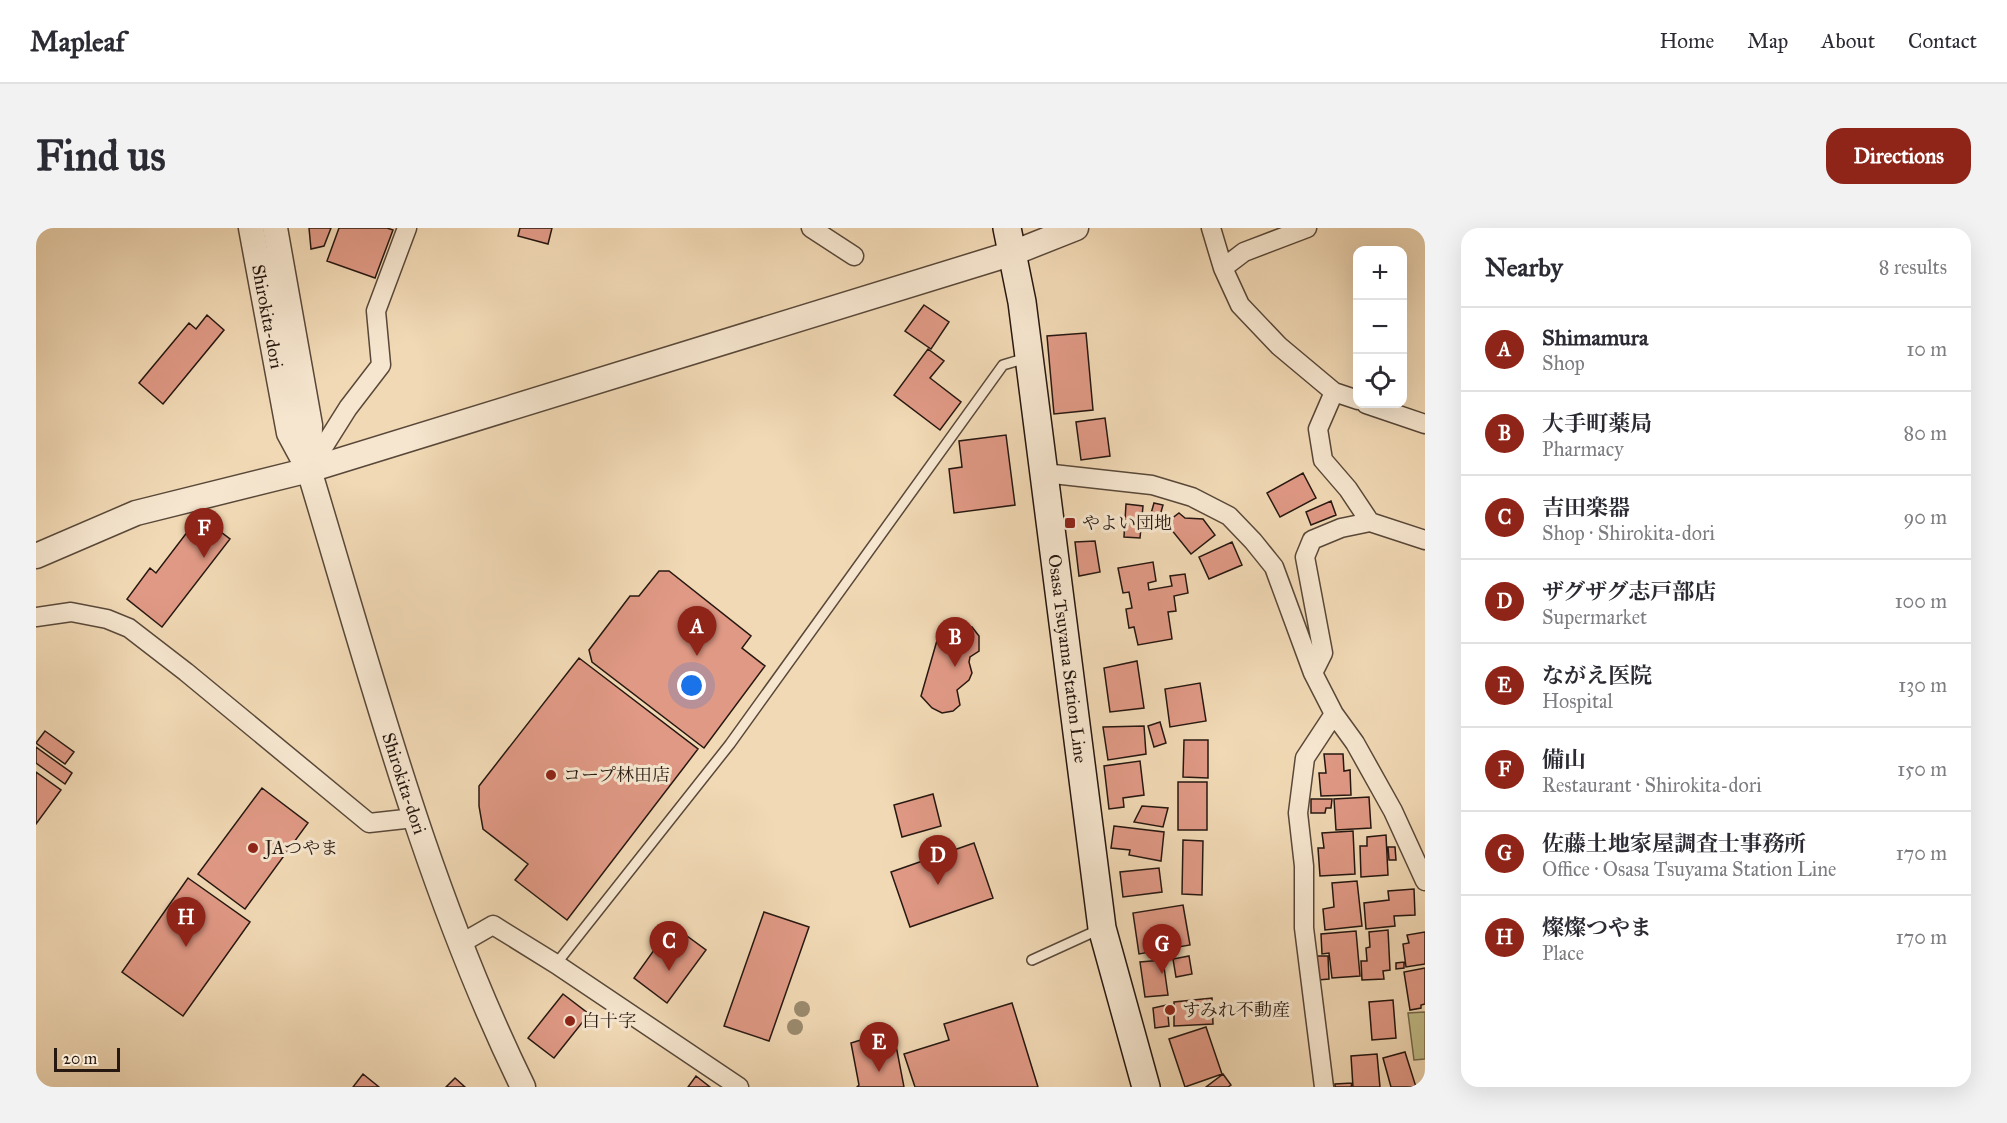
<!DOCTYPE html>
<html lang="en">
<head>
<meta charset="utf-8">
<style>
	body { margin:0; font-family:"IM FELL Great Primer","Noto Serif JP",serif; background:#f2f2f3; color:#2b2b33 }
	.controls { position:absolute; right:18px; top:18px; display:grid; overflow:hidden; border-radius:12px; box-shadow:0 6px 24px #0002 }
	.controls button { width:54px; height:54px; display:grid; place-items:center; padding:0; border:0; border-bottom:2px solid #e1e1e2; background:#fff; color:#2b2b33; font:30px sans-serif }
	.scale { position:absolute; left:18px; bottom:15px; width:66px; box-sizing:border-box; padding-left:6px; border:3px solid #261710; border-top:0; font-size:16px; line-height:21px; white-space:nowrap; color:#261710; -webkit-text-stroke:4px #f6e6cf; paint-order:stroke }
	.you { position:absolute; left:656px; top:458px; width:21px; height:21px; margin:-15px; border:4px solid #fff; border-radius:50%; background:#1a73e8; box-shadow:0 0 0 9px #1a73e833 }
	.badge { display:grid; place-items:center; width:39px; height:39px; border-radius:50%; background:#8f2418; color:#fff; font-size:20px; font-weight:700 }
	.pin { position:absolute; translate:-50% -50px; filter:drop-shadow(0 2px 3px #0008) }
	.pin::after { content:''; position:absolute; top:32px; width:21px; height:18px; background:inherit; clip-path:polygon(0 0,100% 0,50% 100%) }
	.list { margin:0; padding:0; list-style:none }
	h2 { display:flex; justify-content:space-between; align-items:center; height:78px; margin:0; padding:0 24px; font-size:26px }
	h2 small { font-size:20px; font-weight:400; color:#7c7c81 }
	.list li { display:grid; grid-template-columns:39px 1fr auto; gap:18px; align-items:center; box-sizing:border-box; height:84px; padding:0 24px; border-top:2px solid #e1e1e2 }
	.list b { display:block; font-size:22px; white-space:nowrap }
	.list p { margin:0; font-size:20px; white-space:nowrap; color:#7c7c81 }
	.list em { font-size:20px; font-style:normal; color:#7c7c81 }
	.icon { flex:none; width:33px; height:33px; fill:none; stroke:currentColor; stroke-width:2; stroke-linecap:round; stroke-linejoin:round }
	.map { position:relative; flex:none; width:1389px; height:859px; overflow:hidden; border-radius:18px }
	header { display:flex; align-items:center; gap:36px; box-sizing:border-box; height:84px; padding:0 30px; background:#fff; border-bottom:2px solid #e1e1e2 }
	header strong { font-size:28px }
	nav { display:flex; gap:33px; margin-inline-start:auto; font-size:21px }
	.intro { display:flex; align-items:center; justify-content:space-between; box-sizing:border-box; height:144px; padding:0 36px }
	h1 { margin:0; font-size:42px }
	.button { padding:15px 27px; border-radius:18px; background:#8f2418; color:#fff; font-size:21px; font-weight:700 }
	main { display:flex; gap:36px; padding:0 36px }
	aside { flex:1; background:#fff; border-radius:18px; box-shadow:0 6px 24px #0002 }
	.map>svg:first-child { display:block }
	.green { fill:#c1bd88; stroke:#746a4c; stroke-width:1.5 }
	.building { fill:#e09985; stroke:#261710; stroke-width:1.5 }
	.lines { fill:none; stroke-linecap:round; stroke-linejoin:round }
	.service-casing { stroke:#594839; stroke-width:12 }
	.minor-casing { stroke:#594839; stroke-width:21 }
	.tertiary-casing { stroke:#594839; stroke-width:27 }
	.secondary-casing { stroke:#261710; stroke-width:30 }
	.service { stroke:#f6e6cf; stroke-width:9 }
	.minor { stroke:#f6e6cf; stroke-width:18 }
	.tertiary { stroke:#f6e6cf; stroke-width:24 }
	.secondary { stroke:#f6e6cf; stroke-width:27 }
	.tree { fill:#9b8a6e }
	.poi-dot { fill:#8f2418; stroke:#f6e6cf; stroke-width:2 }
	.labels { text-anchor:middle; dominant-baseline:central; stroke-width:6; stroke-linejoin:round; paint-order:stroke }
	.street-label { font-size:18px; fill:#261710; stroke:#f6e6cf }
	.poi-label { font-size:18px; fill:#261710; stroke:#f6e6cf; text-anchor:start }
</style>
</head>
<body>
<header>
<strong>Mapleaf</strong>
<nav><a>Home</a><a>Map</a><a>About</a><a>Contact</a></nav>
</header>
<div class="intro"><h1>Find us</h1><a class="button">Directions</a></div>
<main>
<div class="map">
<svg width="1389" height="859" viewBox="0 0 1389 859">
	<rect width="100%" height="100%" fill="#f1d9b5"/>
	<filter id="stains"><feTurbulence type="fractalNoise" baseFrequency=".00333" numOctaves="4"/><feColorMatrix values="0 0 0 0 .2 0 0 0 0 .09 0 0 0 0 .02 0 0 0 .5 -.17"/></filter>
	<radialGradient id="worn" r=".72"><stop offset=".6" stop-color="#630" stop-opacity="0"/><stop offset="1" stop-color="#630" stop-opacity=".3"/></radialGradient>
	<path class="green" d="M1389,784v47l-11,1 -6,-47z"/>
	<path class="building" d="M273,0h22l-7,18 -13,3z
		M303,0h48l6,2 -18,48 -48,-17z
		M484,0h32l-4,16 -30,-8z
		M888,77l25,17 -18,27 -26,-18z
		M171,87l17,15 -61,74 -24,-21 50,-60 7,6z
		M1050,105l7,77 -39,4 -7,-78z
		M892,121l16,12 -14,17 31,24 -21,28 -46,-35z
		M1069,190l5,38 -29,4 -5,-38z
		M970,207l9,70 -61,8 -5,-44 13,-2 -3,-26z
		M1267,245l13,25 -36,19 -13,-24z
		M1295,273l5,14 -25,10 -5,-13z
		M1118,275l9,2 -4,14 -9,-2z
		M1090,276l17,2 -3,32 -16,-1z
		M1143,285l6,5 18,1 12,16 -24,19 -25,-31z
		M177,298l17,13 -68,88 -35,-28 23,-31 6,5 32,-42 14,11z
		M1059,313l5,31 -21,4 -4,-34z
		M1196,314l10,23 -33,14 -10,-22z
		M1117,334l3,19 -8,2 1,7 23,-4 -2,-10 15,-2 3,19 -14,3 2,15 -8,1 4,27 -34,6 -4,-18 -5,1 -3,-19 6,-1 -3,-16 -6,1 -5,-25z
		M623,343h10l82,65 -9,12 23,18 -61,82 -112,-86 -3,-12 41,-54h9z
		M926,397l10,2 7,9v15l-9,6 -1,5 3,11 -3,7 -12,10 3,15 -7,6 -11,2 -10,-5 -11,-12 19,-66h13z
		M543,430l119,91 -131,171 -52,-40 13,-16 -45,-35 -4,-23v-20z
		M1101,433l7,47 -34,4 -6,-44z
		M1164,455l6,38 -36,6 -5,-38z
		M1124,494l6,21 -12,4 -6,-21z
		M1108,498l2,28 -38,6 -5,-33z
		M9,503l29,21 -9,12 -29,-21z
		M1148,512h24v38l-25,-1z
		M0,519l36,26 -7,11 -29,-21z
		M1288,526h19l1,17 6,-1 1,25 -30,1 -2,-23h7z
		M1104,533l4,34 -21,3 1,9 -15,2 -5,-43z
		M0,544l25,18 -25,34z
		M1142,554h29v48h-29z
		M226,560l46,35 -63,86 -47,-35z
		M897,566l8,32 -39,11 -8,-32z
		M1333,569l2,31 -35,2 -2,-31z
		M1275,571h21l-1,9h-5l-1,5h-14z
		M1106,578l26,2 -5,19 -29,-5z
		M1078,598l50,6 -3,29 -32,-6 1,-5 -19,-2z
		M1317,603l2,43 -35,2 -2,-28h6l-2,-15z
		M1350,607l2,40 -27,2 -1,-31h7v-9z
		M1147,612l20,1 -1,54 -20,-1z
		M938,615l19,55 -83,29 -19,-55z
		M1352,619h7l1,13h-7z
		M1123,640l3,24 -39,5 -3,-25z
		M152,650l62,44 -67,94 -61,-44z
		M1321,653l5,45 -37,4 -2,-21 11,-2 -2,-24z
		M1378,661l1,26 -21,1 1,10 -29,3 -2,-26 25,-3 -1,-9z
		M1147,677l7,40 -51,9 -6,-41z
		M728,684l45,15 -40,114 -45,-15z
		M636,697l34,25 -39,53 -33,-25z
		M1352,702l2,40 -7,1 1,8 -22,1 -1,-19h6l-1,-13 4,-1 -1,-15z
		M1320,703l4,45 -28,2 -3,-25 -7,1 -1,-20z
		M1389,704v32l-19,3 -3,-23 6,-1 -2,-8z
		M1153,728l3,18 -16,3 -3,-18z
		M1281,728h11l1,23 -11,1z
		M1127,732l5,35 -23,2 -5,-35z
		M1368,734v6l-8,1v-6z
		M1389,740v36l-4,1v3l-11,2 -6,-38z
		M527,766l26,20 -35,44 -26,-20z
		M1176,770l1,26 -39,2v-24z
		M1357,772l3,38 -24,2 -3,-38z
		M976,775l26,84h-123l-11,-33 45,-14 -5,-16z
		M1131,777l2,21 -14,2 -2,-20z
		M1170,799l16,47 -37,13 -16,-48z
		M857,802l11,57h-47l2,-2 -8,-42z
		M1369,824l11,35h-25l-8,-29z
		M1341,826l3,33h-27l-2,-31z
		M327,846l16,13h-26z
		M1187,846l8,11 -3,2h-22z
		M660,848l14,11h-22z
		M419,850l10,9h-19z
		M1316,855l-1,4h-16v-3z"/>
	<g class="lines">
		<defs>
			<path id="service" d="M996,732l68,-31
				M520,736l174,-220 273,-379 23,-7"/>
			<path id="minor" d="M775,0l43,28
				M1175,0l12,40 21,-16 63,-24
				M1187,40l17,37 39,41 55,46
				M1322,172l-24,-8 -16,37 5,31 25,29 22,33
				M1330,176l59,20
				M273,242l39,-62 33,-43 -5,-54 31,-83
				M1008,245l108,12 40,12 37,19 24,25 21,26 39,106 21,41 21,29 38,68 32,70
				M0,389l35,-5 36,7 22,9 57,44 183,151 45,-5
				M1277,445l10,-20 -18,-96 7,-17 29,-12 29,-6 55,18
				M424,716l33,-19 63,39 183,123
				M1288,859l-20,-159v-62l-6,-53 7,-55 29,-44"/>
			<g id="tertiary">
				<path id="s1" d="M215,0l38,205 20,37c63,208 118,421 214,617"/>
				<path d="M239,0l35,197 -1,43"/>
				<path d="M0,328l100,-43 173,-43 704,-217 63,-25"/>
			</g>
			<g id="secondary">
				<path id="s2" d="M971,0l15,74 80,626 44,159"/>
			</g>
		</defs>
		<use href="#service" class="service-casing"/>
		<use href="#minor" class="minor-casing"/>
		<use href="#tertiary" class="tertiary-casing"/>
		<use href="#secondary" class="secondary-casing"/>
		<use href="#service" class="service"/>
		<use href="#minor" class="minor"/>
		<use href="#tertiary" class="tertiary"/>
		<use href="#secondary" class="secondary"/>
	</g>
	<g class="tree">
		<circle cx="766" cy="781" r="8"/>
		<circle cx="759" cy="799" r="8"/>
	</g>
	<g class="poi-dot">
		<rect x="1028" y="289" width="12" height="12" rx="3"/>
		<circle cx="515" cy="547" r="6"/>
		<circle cx="217" cy="620" r="6"/>
		<circle cx="1134" cy="782" r="6"/>
		<circle cx="534" cy="793" r="6"/>
	</g>
	<g class="labels">
		<g class="street-label">
			<text stroke="none"><textPath href="#s1" startOffset="90">Shirokita-dori</textPath></text>
			<text stroke="none"><textPath href="#s2" startOffset="435">Osasa Tsuyama Station Line</textPath></text>
			<text stroke="none"><textPath href="#s1" startOffset="578">Shirokita-dori</textPath></text>
		</g>
		<g class="poi-label">
			<text x="1046" y="295">やよい団地</text>
			<text x="527" y="547">コープ林田店</text>
			<text x="229" y="620">JAつやま</text>
			<text x="1146" y="782">すみれ不動産</text>
			<text x="546" y="793">白十字</text>
		</g>
	</g>
	<rect width="100%" height="100%" filter="url(#stains)"/>
	<rect width="100%" height="100%" fill="url(#worn)"/>
</svg>
<div class="controls">
<button>+</button>
<button>−</button>
<button><svg class="icon" aria-label="locate" viewBox="0 0 24 24"><circle cx="12" cy="12" r="6"/><path d="M12 2v4M12 18v4M2 12h4M18 12h4"/></svg></button>
</div>
<div class="scale">20 m</div>
<div class="you"></div>
<div class="pin badge" style="left:661px;top:428px">A</div>
<div class="pin badge" style="left:919px;top:439px">B</div>
<div class="pin badge" style="left:633px;top:743px">C</div>
<div class="pin badge" style="left:902px;top:657px">D</div>
<div class="pin badge" style="left:843px;top:844px">E</div>
<div class="pin badge" style="left:168px;top:330px">F</div>
<div class="pin badge" style="left:1126px;top:746px">G</div>
<div class="pin badge" style="left:150px;top:719px">H</div>
</div>
<aside>
<h2>Nearby<small>8 results</small></h2>
<ul class="list">
<li><span class="badge">A</span><div><b>Shimamura</b><p>Shop</p></div><em>10 m</em></li>
<li><span class="badge">B</span><div><b>大手町薬局</b><p>Pharmacy</p></div><em>80 m</em></li>
<li><span class="badge">C</span><div><b>吉田楽器</b><p>Shop · Shirokita-dori</p></div><em>90 m</em></li>
<li><span class="badge">D</span><div><b>ザグザグ志戸部店</b><p>Supermarket</p></div><em>100 m</em></li>
<li><span class="badge">E</span><div><b>ながえ医院</b><p>Hospital</p></div><em>130 m</em></li>
<li><span class="badge">F</span><div><b>備山</b><p>Restaurant · Shirokita-dori</p></div><em>150 m</em></li>
<li><span class="badge">G</span><div><b>佐藤土地家屋調査士事務所</b><p>Office · Osasa Tsuyama Station Line</p></div><em>170 m</em></li>
<li><span class="badge">H</span><div><b>燦燦つやま</b><p>Place</p></div><em>170 m</em></li>
</ul>
</aside>
</main>
</body>
</html>
